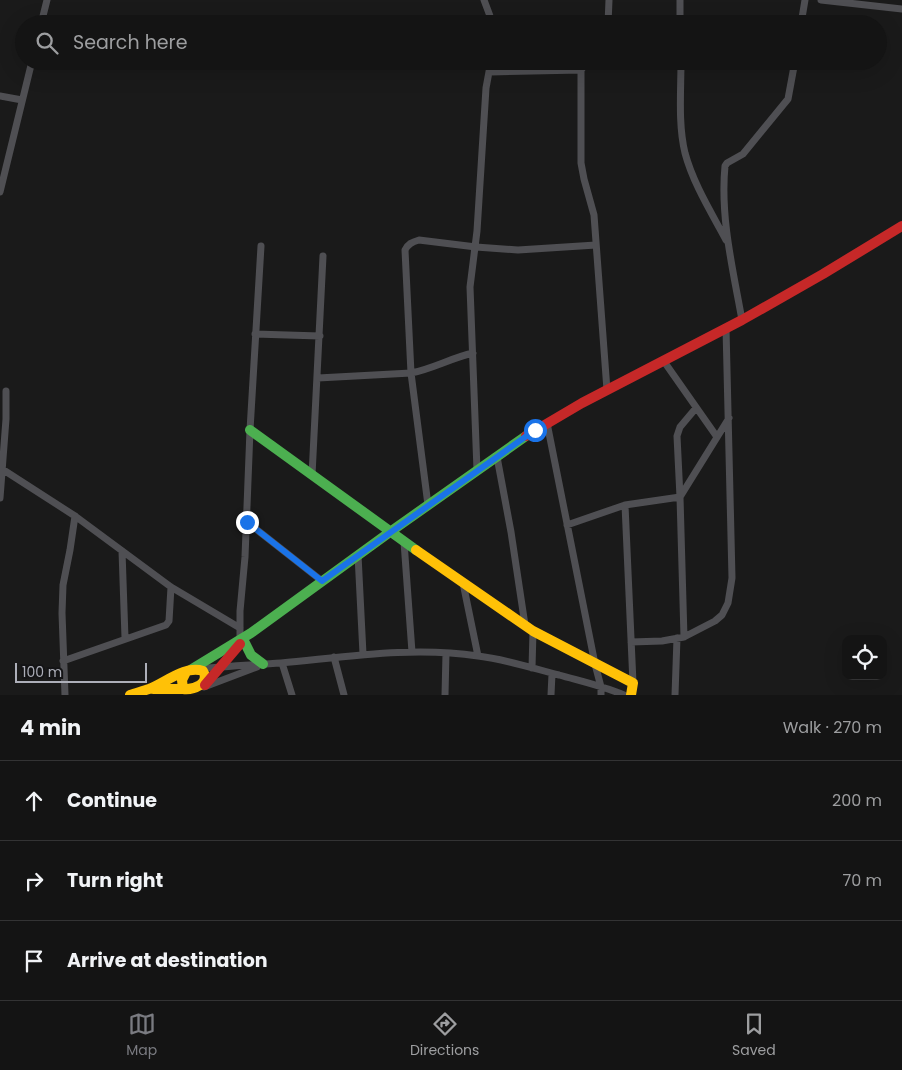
<!DOCTYPE html>
<html lang="en">
<head>
<meta charset="utf-8">
<style>
	body { margin:0; font-family:Poppins,sans-serif; background:#212122; color:#f1f3f6 }
	.controls { position:absolute; right:15px; bottom:15px; display:grid; overflow:hidden; border-radius:10px; box-shadow:0 5px 20px #0002 }
	.controls button { width:45px; height:45px; display:grid; place-items:center; padding:0; border:0; border-bottom:1px solid #333334; background:#141414; color:#f1f3f6; font:25px sans-serif }
	.scale { position:absolute; left:15px; bottom:12px; width:132px; box-sizing:border-box; padding-left:5px; border:2px solid #adafb9; border-top:0; font-size:14px; line-height:18px; white-space:nowrap; color:#adafb9; -webkit-text-stroke:4px #141416; paint-order:stroke }
	.stop { position:absolute; width:15px; height:15px; margin:-11px; border:4px solid #1a73e8; border-radius:50%; background:#fff }
	.stop.end { background:#1a73e8; border-color:#fff; box-shadow:0 1px 5px #0008 }
	.list { margin:0; padding:0; list-style:none }
	h2 { display:flex; justify-content:space-between; align-items:center; height:65px; margin:0; padding:0 20px; font-size:21px }
	h2 small { font-size:16px; font-weight:400; color:#9d9ea0 }
	.list li { display:grid; grid-template-columns:32px 1fr auto; gap:15px; align-items:center; box-sizing:border-box; height:80px; padding:0 20px; border-top:1px solid #333334 }
	.list b { display:block; font-size:19px; white-space:nowrap }
	.list em { font-size:16px; font-style:normal; color:#9d9ea0 }
	.icon { flex:none; width:28px; height:28px; fill:none; stroke:currentColor; stroke-width:2; stroke-linecap:round; stroke-linejoin:round }
	.map { position:relative; flex:none; width:902px; height:695px; overflow:hidden }
	.search { position:absolute; background:#141414; box-shadow:0 5px 20px #0002; left:15px; right:15px; top:15px; height:55px; display:flex; align-items:center; gap:12px; box-sizing:border-box; padding:0 18px; border-radius:28px; color:#9d9ea0; font-size:19px }
	.sheet { height:305px; background:#141414 }
	nav { display:flex; justify-content:space-around; align-items:center; box-sizing:border-box; height:70px; border-top:1px solid #333334; background:#141414; font-size:14px; color:#9d9ea0 }
	nav a { display:grid; justify-items:center; gap:2px }
	nav .on { color:#7a7b81 }
	.map>svg:first-child { display:block }
	.lines { fill:none; stroke-linecap:round; stroke-linejoin:round }
	.street { stroke:#4f4f53; stroke-width:7 }
	.fast { stroke:#4caf50; stroke-width:10 }
	.slow { stroke:#ffc107; stroke-width:10 }
	.jam { stroke:#c62828; stroke-width:10 }
	.route { stroke:#1a73e8; stroke-width:6 }
</style>
</head>
<body>
<div class="map">
<svg width="902" height="695" viewBox="0 0 902 695">
	<rect width="100%" height="100%" fill="#1a1a1a"/>
	<g class="lines">
		<path class="street" d="M484,0l9,24
			M680,0v24
			M821,0l81,9
			M41,24l6,-24
			M608,24l1,-24
			M801,24l4,-24
			M588,61l-7,9v93l3,16 10,36 13,175
			M681,61c0,30 -3,63 4,92 8,30 26,59 41,87
			M490,72l91,-2
			M0,96l22,4
			M0,192l32,-131
			M742,320c-9,-50 -22,-103 -17,-154l2,-3 16,-9 45,-55 7,-38
			M255,334l65,2
			M663,360l54,77
			M318,378l93,-5c21,-4 40,-15 62,-20
			M547,423l48,241 6,23v8
			M497,457l14,75 14,93
			M2,469l73,47 96,71 69,41
			M477,470l-7,-183 7,-56 9,-143 5,-27
			M312,475l11,-219
			M0,498l6,-79v-28
			M428,505l-17,-132 -6,-123c3,-6 7,-8 14,-10l57,7 42,3 78,-5
			M625,505l8,178
			M247,522l75,59
			M567,525l58,-20 55,-8 49,-79
			M404,542l8,110
			M122,551l3,87
			M358,555l5,99
			M463,583l15,73
			M684,637l-4,-140 -3,-61 3,-9 16,-19
			M240,642v-31l5,-54 5,-127 11,-184
			M631,642l31,-1 22,-4 31,-16 7,-6 6,-12 4,-25 -6,-250
			M334,657l10,38
			M63,661l103,-36 3,-4 2,-34
			M282,663l10,32
			M532,668l1,-37
			M198,669c28,-3 55,-4 83,-6 65,-6 131,-17 197,-7 27,3 54,12 81,19 21,6 44,11 65,20
			M204,687l53,-20
			M65,695l-3,-82 1,-28 7,-35 5,-34
			M445,695l1,-42
			M551,695l1,-21
			M675,695l2,-57"/>
		<path class="fast" d="M250,430l166,120
			M244,641l7,14 12,9
			M192,669l59,-36 139,-101 136,-96"/>
		<path class="slow" d="M416,550l117,81 100,52 -2,12
			M153,689h30
			M130,695c6,-2 13,-4 19,-6 16,-6 36,-24 54,-18 8,13 -10,19 -20,18l-1,-9 4,-8"/>
		<path class="jam" d="M526,436l56,-33 160,-83 81,-46 79,-48
			M205,685l35,-41"/>
	</g>
	<g class="lines">
		<path class="route" d="M247,522l75,59 213,-151"/>
	</g>
</svg>
<div class="controls">
<button><svg class="icon" aria-label="locate" viewBox="0 0 24 24"><circle cx="12" cy="12" r="6"/><path d="M12 2v4M12 18v4M2 12h4M18 12h4"/></svg></button>
</div>
<div class="scale">100 m</div>
<div class="stop" style="left:535px;top:430px"></div>
<div class="stop end" style="left:247px;top:522px"></div>
<div class="search"><svg class="icon" aria-label="search" viewBox="0 0 24 24"><circle cx="10" cy="10" r="6"/><path d="M15 15l6 6"/></svg>Search here</div>
</div>
<section class="sheet">
<h2>4 min<small>Walk · 270 m</small></h2>
<ul class="list">
<li><svg class="icon" aria-label="ahead" viewBox="0 0 24 24"><path d="M12 20V5M6 11l6-6 6 6"/></svg><div><b>Continue</b></div><em>200 m</em></li>
<li><svg class="icon" aria-label="right" viewBox="0 0 24 24"><path d="M7 20v-9h11M14 6l5 5-5 5"/></svg><div><b>Turn right</b></div><em>70 m</em></li>
<li><svg class="icon" aria-label="arrive" viewBox="0 0 24 24"><path d="M6 21V4h12l-3 4 3 4H6"/></svg><div><b>Arrive at destination</b></div></li>
</ul>
</section>
<nav>
<a class="on"><svg class="icon" aria-label="map" viewBox="0 0 24 24"><path d="M3 6l6-2 6 2 6-2v14l-6 2-6-2-6 2zM9 4v14M15 6v14"/></svg>Map</a>
<a><svg class="icon" aria-label="directions" viewBox="0 0 24 24"><path d="M12 3l9 9-9 9-9-9zM9 14v-3h6M13 9l2 2-2 2"/></svg>Directions</a>
<a><svg class="icon" aria-label="saved" viewBox="0 0 24 24"><path d="M7 4h10v16l-5-4-5 4z"/></svg>Saved</a>
</nav>
</body>
</html>
